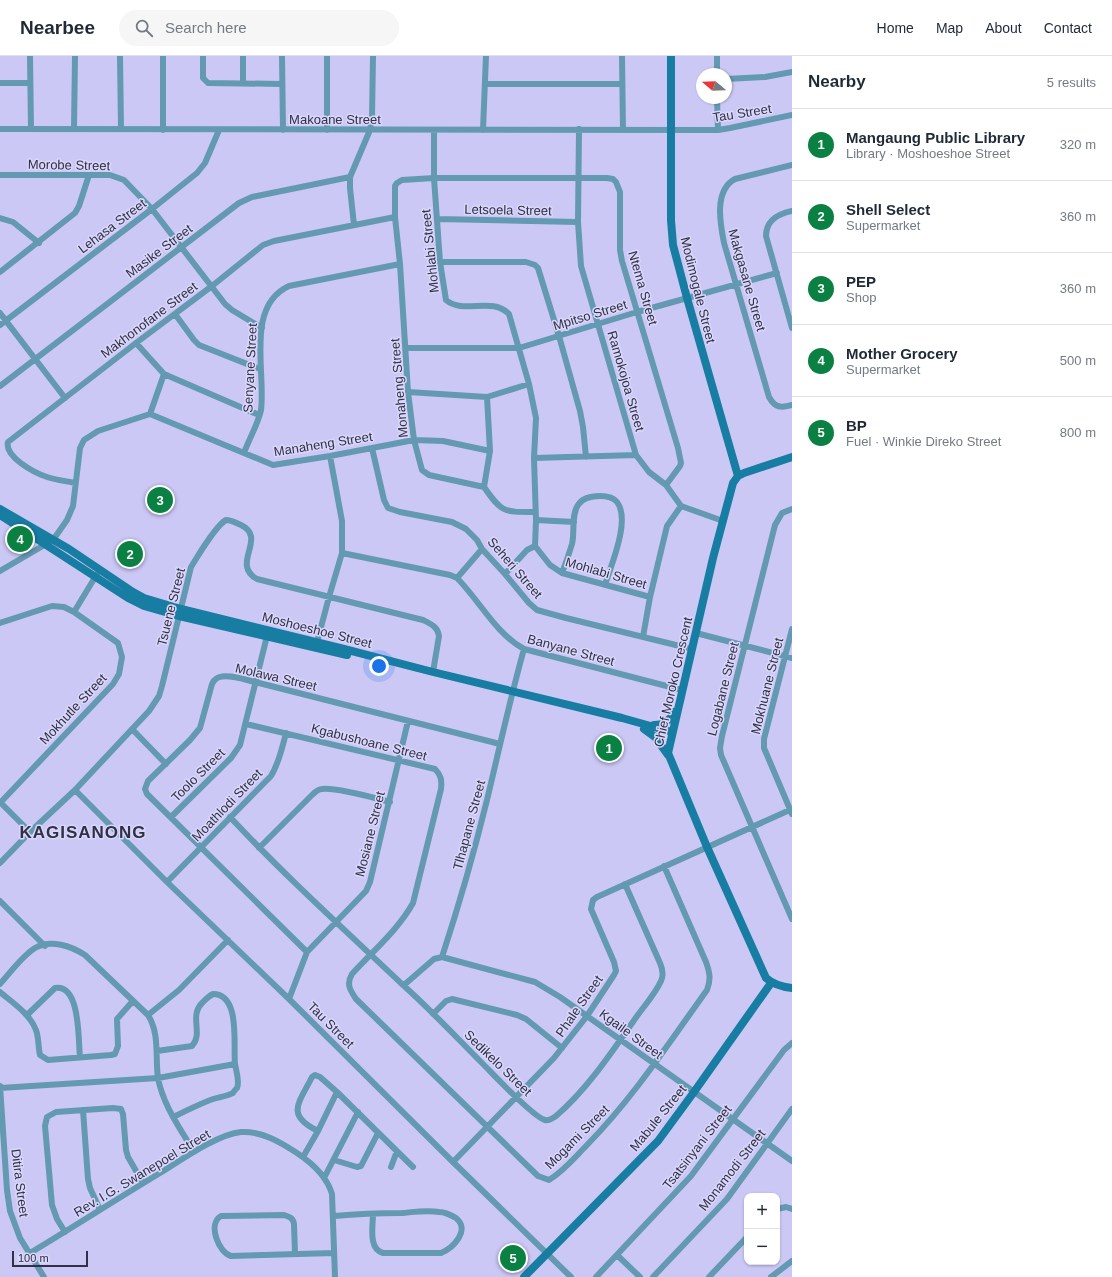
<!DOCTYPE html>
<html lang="en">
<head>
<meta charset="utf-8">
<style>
	body { margin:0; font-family:Arial,sans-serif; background:#f6f6f7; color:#1f2937 }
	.controls { position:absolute; right:12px; bottom:12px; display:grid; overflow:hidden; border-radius:8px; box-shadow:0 1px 3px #0004 }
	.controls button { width:36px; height:36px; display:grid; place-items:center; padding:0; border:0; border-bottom:1px solid #e0e1e3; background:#fff; color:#1f2937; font:20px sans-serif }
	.compass { position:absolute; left:696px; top:12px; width:36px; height:36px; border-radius:50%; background:#fff; box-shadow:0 1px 3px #0004; rotate:289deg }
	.scale { position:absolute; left:12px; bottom:10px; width:76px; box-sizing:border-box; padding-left:4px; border:2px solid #323046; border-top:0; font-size:11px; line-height:14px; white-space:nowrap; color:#323046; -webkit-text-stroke:3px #d9d7fa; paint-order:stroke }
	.you { position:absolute; left:379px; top:610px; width:14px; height:14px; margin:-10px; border:3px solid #fff; border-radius:50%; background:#1a73e8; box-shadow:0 0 0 6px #1a73e833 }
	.badge { display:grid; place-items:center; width:26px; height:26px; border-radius:50%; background:#0b8043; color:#fff; font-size:13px; font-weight:700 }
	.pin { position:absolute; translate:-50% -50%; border:2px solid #fff; box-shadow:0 1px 4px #0006 }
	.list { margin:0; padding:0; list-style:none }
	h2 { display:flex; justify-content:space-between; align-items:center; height:52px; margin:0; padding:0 16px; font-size:17px }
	h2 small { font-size:13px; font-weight:400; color:#747a83 }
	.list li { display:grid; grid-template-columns:26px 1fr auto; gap:12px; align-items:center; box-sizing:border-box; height:72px; padding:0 16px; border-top:1px solid #e0e1e3 }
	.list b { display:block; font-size:15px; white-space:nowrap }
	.list p { margin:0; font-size:13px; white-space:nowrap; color:#747a83 }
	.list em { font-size:13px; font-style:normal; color:#747a83 }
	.icon { flex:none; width:22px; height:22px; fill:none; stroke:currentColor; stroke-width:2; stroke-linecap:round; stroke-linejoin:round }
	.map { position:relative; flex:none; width:792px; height:1221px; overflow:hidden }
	header { display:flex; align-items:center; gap:24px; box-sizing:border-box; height:56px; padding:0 20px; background:#fff; border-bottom:1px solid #e0e1e3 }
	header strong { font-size:19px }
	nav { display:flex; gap:22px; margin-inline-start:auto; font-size:14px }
	.search { width:280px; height:36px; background:#f6f6f7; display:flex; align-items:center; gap:10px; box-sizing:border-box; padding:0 14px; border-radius:22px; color:#747a83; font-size:15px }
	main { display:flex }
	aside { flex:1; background:#fff }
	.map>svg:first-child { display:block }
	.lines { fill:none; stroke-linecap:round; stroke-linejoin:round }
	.street { stroke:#6399b1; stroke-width:6 }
	.secondary { stroke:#187da2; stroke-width:8 }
	.labels { text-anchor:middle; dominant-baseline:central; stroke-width:3; stroke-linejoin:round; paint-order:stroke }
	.street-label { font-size:13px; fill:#323046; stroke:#d9d7fa }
	.district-label { font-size:17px; font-weight:bold; letter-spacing:1px; fill:#323046; stroke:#d9d7fa }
</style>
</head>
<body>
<header>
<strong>Nearbee</strong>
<div class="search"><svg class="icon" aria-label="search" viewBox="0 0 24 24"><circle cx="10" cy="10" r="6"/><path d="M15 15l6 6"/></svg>Search here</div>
<nav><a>Home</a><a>Map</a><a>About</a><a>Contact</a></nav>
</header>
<main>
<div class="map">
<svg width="792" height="1221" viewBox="0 0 792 1221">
	<rect width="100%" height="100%" fill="#ccc8f6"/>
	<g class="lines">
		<path class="street" d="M30,0l1,73
			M120,0l1,73
			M203,0v22l5,5 74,1
			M243,0v26
			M282,0l1,74
			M327,0v74
			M622,0l1,74
			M717,18v-18
			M726,23l39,-2 27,-5
			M0,27h30
			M485,28h137
			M717,42l1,32
			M0,73l718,1 12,-2 62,-13
			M74,73l1,-73
			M579,73l-1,93 3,44 55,189 13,17 17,13 15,21 42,15
			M163,74v-74
			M434,74v48l6,84 6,38c18,15 46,-4 63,14l20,70 7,34 -2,40 2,62 -1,26 15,19 12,8 88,24
			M483,74l3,-74
			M792,109l-57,14c-21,11 -15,44 -11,64l45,154c6,11 12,11 23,8
			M0,119h110l14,5 28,29 73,95 7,6 30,18
			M792,155c-14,3 -26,9 -26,25l26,92
			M0,162l13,4 26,21
			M438,163l140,3
			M354,169l-4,-37v-11l20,-47 2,-12 1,-62
			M440,206h86l9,3 3,3 21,68 21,75 3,16 3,30
			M0,216l75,-59 4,-7 10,-31
			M0,257l65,85
			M175,258l19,26 5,5 61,24
			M0,269l152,-116 45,-36 8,-10 14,-33
			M136,287l28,31 95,41
			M406,292h113l118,-36 140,-39
			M0,330l239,-183 13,-6 98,-20
			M408,336l79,5 42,-13
			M150,358l123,51 57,-9 84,-16 29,1 47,10
			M150,358l14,-40
			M372,392l12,52 4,8 12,4 52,10 14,7 11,11 5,9 23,25 24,29 8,7 29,8 126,31
			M244,397c5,-14 14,-29 17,-43 5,-38 -16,-104 28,-124l111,-22
			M534,402l102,-3
			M75,427c-9,-2 -19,-3 -28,-6 -12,-4 -43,-20 -39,-35l128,-99 76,-57 51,-41 11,-4 121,-24
			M484,431l6,-36 -3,-54
			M792,453l-10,4 -7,12 -53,211 -2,12 1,7 71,164
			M535,456c-31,0 -33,1 -51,-25l-55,-12 -7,-5 -8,-30 -6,-48 -8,-128 -5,-47v-31l2,-3 5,-3 32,-2h173l6,1 3,3 4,10v58l2,11 56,187 3,15 -1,3 -14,19
			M536,464l38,2
			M342,497l108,22 7,3c22,22 39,56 67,71l158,41
			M0,515l53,-31 14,-20 6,-14 7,-58 4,-8 14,-9 52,-17
			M562,517c4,-10 7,-19 10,-29 3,-12 -1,-29 6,-39 5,-8 14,-9 22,-9 6,0 13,1 17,6 14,18 -6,63 -12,83
			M505,518l22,-24 8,-4
			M457,522l25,-29
			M74,556l23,-38
			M0,567l52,-17 12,1 10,5 44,31 4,14 -3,17 -6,10 -113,119
			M792,573l-28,110v9l28,66
			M696,577l96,25
			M643,581l7,-40 17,-71 14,-20
			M316,590l13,-49 13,-44v-32l-12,-65
			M246,668l189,45c6,6 7,11 6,20l-28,114c-15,27 -40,48 -61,71 -6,10 -2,16 4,25l182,177 11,4c15,-9 26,-23 38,-35 46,-47 82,-102 120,-155 4,-10 3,-17 -1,-28l-42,-96
			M132,673l34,35
			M75,734l92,92 122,117 164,163 118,115
			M0,746l30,30
			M171,761l60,-59 9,-13 28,-113
			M230,761c55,59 115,113 173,168 28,25 54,53 80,79 11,11 50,53 62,56 4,1 8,-2 11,-4 31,-26 58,-67 81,-100 8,-11 18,-22 24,-35 3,-6 2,-11 -1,-18l-35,-79
			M259,792l53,-53c3,-3 6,-6 10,-6 15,-2 52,9 68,13
			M0,807l30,-31 45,-42 74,-79 10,-15 3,-10 29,-119c7,-11 24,-41 35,-47 6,0 10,3 15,5 27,13 -11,39 16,54l166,41c8,4 15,7 16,16l-6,36
			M167,826l104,-106c8,-13 11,-28 15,-43
			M0,845l45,45
			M307,896l-160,-158 -2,-5 3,-8 42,-41 10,-12 12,-44c1,-2 2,-4 4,-5 7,-7 30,1 39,3l245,62
			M442,901c17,-52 32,-104 45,-157 12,-50 23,-101 37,-151
			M0,928c10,-11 22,-28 35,-36 16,-9 36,-2 50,7l63,60c12,19 7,42 10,63 5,27 22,50 36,74
			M404,929l30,-26 8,-2 93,25 25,15 232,164
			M0,936c13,11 30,22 36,38 3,8 2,17 4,25l8,5 63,-5 4,-1 3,-8 -1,-27 15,-17
			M289,943l18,-47 59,-61 4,-9 38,-161
			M433,958l13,-13 6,-2 65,16 9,4 36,29
			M27,959l28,-27c26,-4 23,53 25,69
			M148,959l31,-25 49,-50
			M157,995l35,-5c12,-13 -4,-30 11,-44 3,-3 6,-6 10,-8 28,0 20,52 22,70 1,7 5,17 2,24 0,0 -4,4 -4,5 -5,3 -14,4 -20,6 -14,5 -27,12 -40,18
			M0,1030l7,104 3,21 10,27 24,39
			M0,1032l158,-10 77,-14
			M83,1054l5,69 2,9 10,22
			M318,1075c-33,-16 -19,-28 -6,-54l3,-2 5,2 17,15 76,75
			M303,1101l15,-26 19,-39
			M334,1104l23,7 4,-1 17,-33
			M453,1106l101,-104 33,-42 27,-41 2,-4 -2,-9 -23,-53 2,-9 4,-3 195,-88
			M391,1111l6,-16
			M324,1122l34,-66
			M777,1153l9,-2 6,2
			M334,1160c22,-2 45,-3 68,-3 12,-1 25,-3 37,-1 6,0 12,3 17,6 15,12 -3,30 -15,35h-58c-15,-4 -10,-27 -10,-39
			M65,1176l-8,-13 -5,-14 -7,-79 2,-9 9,-5 57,-4 8,1 2,5 3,36 2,7 15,26
			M30,1197c45,-27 90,-56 135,-83 19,-12 54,-36 76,-38 21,-1 39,10 56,21 15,10 30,24 35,41l3,83
			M295,1198l-1,-30c-1,-6 -4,-7 -10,-9l-63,1c-14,8 -2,37 10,40l103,-3
			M617,1199l23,22
			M596,1221l95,-101 93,-126 8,-7
			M653,1221l74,-78 65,-90
			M709,1221l38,-40
			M771,1221l21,-16"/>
		<path class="secondary" d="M671,0v164l2,25 14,53 51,178
			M792,401l-48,16 -6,3 -5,7 -20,75 -45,195 39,94 59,131c8,7 16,9 26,10
			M0,453l69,40 64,43 11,6 37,11 163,40 89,23 189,46 50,14
			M0,459l128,83 16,8 35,10 168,39
			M654,669c10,0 16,-4 20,-13
			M644,673l11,8 13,18
			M524,1221l134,-136 36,-49 77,-109"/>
	</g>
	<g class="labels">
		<g class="street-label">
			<text transform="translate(742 57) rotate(-9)">Tau Street</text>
			<text x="335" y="63">Makoane Street</text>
			<text transform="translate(69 109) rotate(1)">Morobe Street</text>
			<text transform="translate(508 154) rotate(1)">Letsoela Street</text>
			<text transform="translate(112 170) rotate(-37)">Lehasa Street</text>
			<text transform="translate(159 195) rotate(-37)">Masike Street</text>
			<text transform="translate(430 195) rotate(-96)">Mohlabi Street</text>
			<text transform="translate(747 224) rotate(74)">Makgasane Street</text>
			<text transform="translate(643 232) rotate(74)">Ntema Street</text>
			<text transform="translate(698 234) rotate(76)">Modimogale Street</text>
			<text transform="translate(590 259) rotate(-17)">Mpitso Street</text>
			<text transform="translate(149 264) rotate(-37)">Makhonofane Street</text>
			<text transform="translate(250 312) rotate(-87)">Senyane Street</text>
			<text transform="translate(626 325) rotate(74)">Ramokojoa Street</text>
			<text transform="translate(399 332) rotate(-95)">Monaheng Street</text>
			<text transform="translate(323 388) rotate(-9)">Manaheng Street</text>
			<text transform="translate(515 512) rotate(49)">Seheri Street</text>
			<text transform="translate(606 517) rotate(16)">Mohlabi Street</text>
			<text transform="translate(171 551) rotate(-76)">Tsuene Street</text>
			<text transform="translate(317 574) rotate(14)">Moshoeshoe Street</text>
			<text transform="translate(571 594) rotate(15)">Banyane Street</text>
			<text transform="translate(276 621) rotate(13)">Molawa Street</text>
			<text transform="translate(673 626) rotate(-77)">Chief Moroko Crescent</text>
			<text transform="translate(767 630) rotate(-76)">Mokhuane Street</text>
			<text transform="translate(723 633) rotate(-76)">Logabane Street</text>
			<text transform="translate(73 653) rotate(-47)">Mokhutle Street</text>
			<text transform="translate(369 686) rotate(14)">Kgabushoane Street</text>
			<text transform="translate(198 719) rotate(-45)">Toolo Street</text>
			<text transform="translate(227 749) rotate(-46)">Moathlodi Street</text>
			<text transform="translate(469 769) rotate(-75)">Tlhapane Street</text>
			<text transform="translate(370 778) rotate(-76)">Mosiane Street</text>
			<text transform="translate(579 950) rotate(-55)">Phale Street</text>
			<text transform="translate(331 969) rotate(45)">Tau Street</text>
			<text transform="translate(631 978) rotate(36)">Kgaile Street</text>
			<text transform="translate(498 1007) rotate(44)">Sedikelo Street</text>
			<text transform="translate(658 1062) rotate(-51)">Mabule Street</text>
			<text transform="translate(577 1081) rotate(-45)">Mogami Street</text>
			<text transform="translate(697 1091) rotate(-52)">Tsatsinyani Street</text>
			<text transform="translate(732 1114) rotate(-52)">Monamodi Street</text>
			<text transform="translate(142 1117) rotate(-31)">Rev. I.G. Swanepoel Street</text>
			<text transform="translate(20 1127) rotate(83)">Ditira Street</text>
		</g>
		<g class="district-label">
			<text x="83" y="776">KAGISANONG</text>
		</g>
	</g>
</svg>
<div class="controls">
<button>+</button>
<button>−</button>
</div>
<svg class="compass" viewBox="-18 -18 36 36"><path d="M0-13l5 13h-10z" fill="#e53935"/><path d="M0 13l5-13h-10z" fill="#747a83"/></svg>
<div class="scale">100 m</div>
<div class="you"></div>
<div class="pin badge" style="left:609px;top:692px">1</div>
<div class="pin badge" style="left:130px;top:498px">2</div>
<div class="pin badge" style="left:160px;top:444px">3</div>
<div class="pin badge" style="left:20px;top:483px">4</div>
<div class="pin badge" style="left:513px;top:1202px">5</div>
</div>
<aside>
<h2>Nearby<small>5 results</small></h2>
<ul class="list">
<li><span class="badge">1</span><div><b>Mangaung Public Library</b><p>Library · Moshoeshoe Street</p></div><em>320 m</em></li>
<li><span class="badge">2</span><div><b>Shell Select</b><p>Supermarket</p></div><em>360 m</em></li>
<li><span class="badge">3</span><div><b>PEP</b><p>Shop</p></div><em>360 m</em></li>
<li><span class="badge">4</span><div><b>Mother Grocery</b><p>Supermarket</p></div><em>500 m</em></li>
<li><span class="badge">5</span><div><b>BP</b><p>Fuel · Winkie Direko Street</p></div><em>800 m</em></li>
</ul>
</aside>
</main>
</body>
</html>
